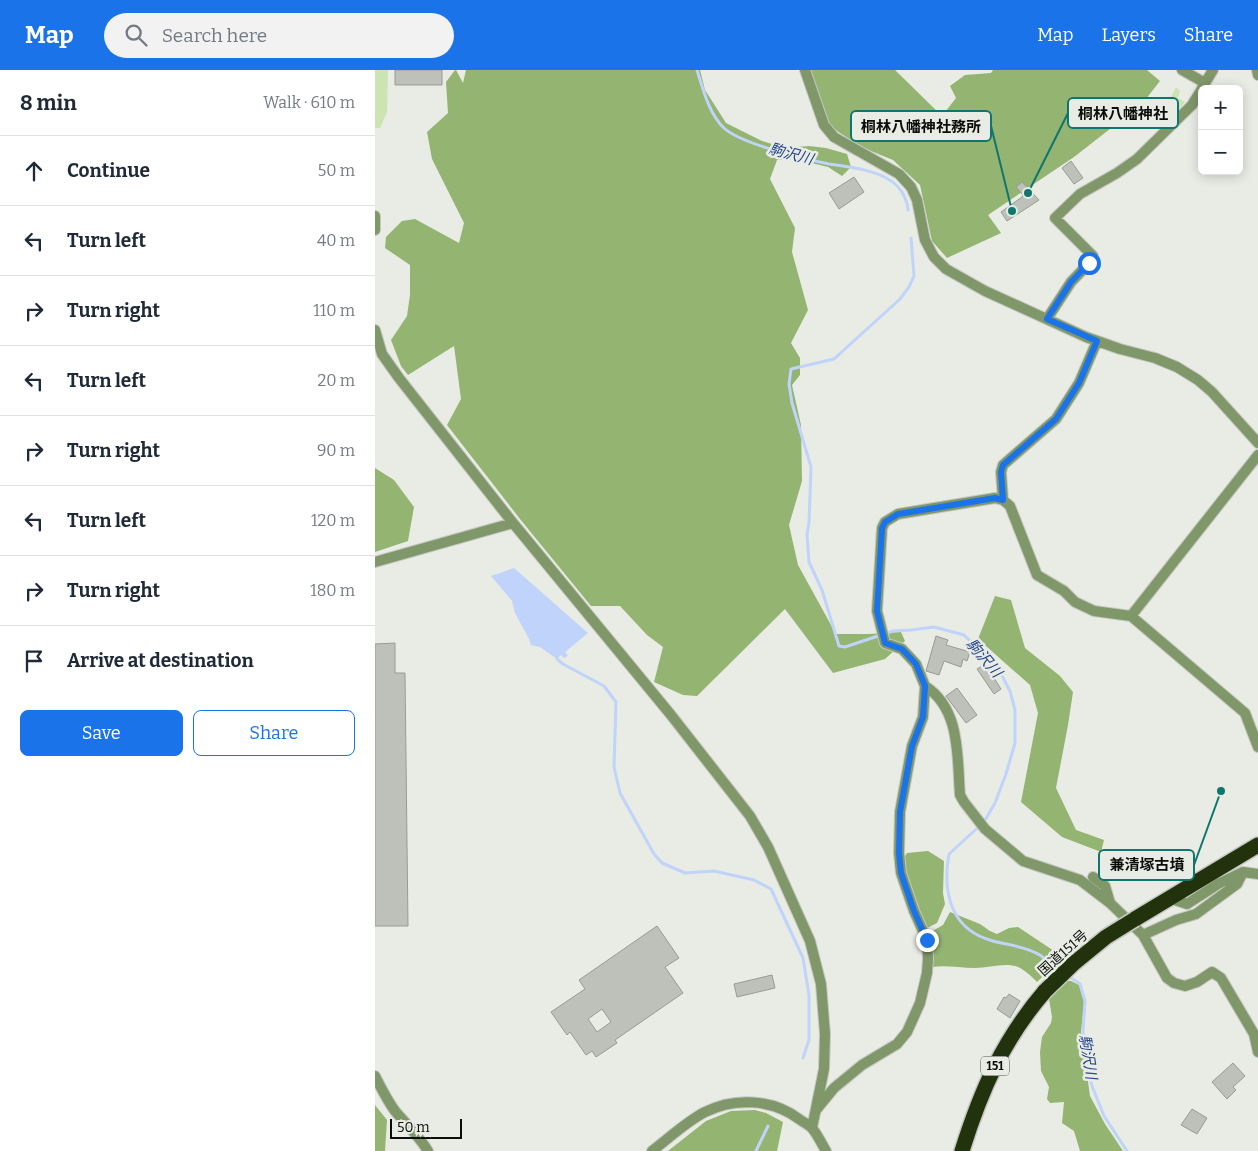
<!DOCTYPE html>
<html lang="en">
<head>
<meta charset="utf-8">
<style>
	body { margin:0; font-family:Bitter,"Noto Sans JP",serif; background:#f2f2f3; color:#1f2937 }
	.controls { position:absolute; right:15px; top:15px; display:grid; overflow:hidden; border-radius:8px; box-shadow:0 2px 12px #0003 }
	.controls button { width:45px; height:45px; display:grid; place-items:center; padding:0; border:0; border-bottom:1px solid #e0e1e3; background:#fff; color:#1f2937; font:25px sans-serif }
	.scale { position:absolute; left:15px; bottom:12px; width:72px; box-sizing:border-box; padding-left:5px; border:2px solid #0c0d0b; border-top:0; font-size:14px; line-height:18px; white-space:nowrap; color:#0c0d0b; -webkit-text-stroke:4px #e8ece4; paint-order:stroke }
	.stop { position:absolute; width:15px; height:15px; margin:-11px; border:4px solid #1a73e8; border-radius:50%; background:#fff }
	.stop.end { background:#1a73e8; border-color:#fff; box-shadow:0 1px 5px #0008 }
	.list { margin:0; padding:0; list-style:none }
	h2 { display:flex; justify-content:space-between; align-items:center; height:65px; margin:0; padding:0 20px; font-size:21px }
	h2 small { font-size:16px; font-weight:400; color:#747a83 }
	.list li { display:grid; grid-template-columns:32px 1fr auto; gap:15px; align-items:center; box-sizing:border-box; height:70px; padding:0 20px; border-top:1px solid #e0e1e3 }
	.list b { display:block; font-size:19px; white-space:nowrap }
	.list em { font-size:16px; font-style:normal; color:#747a83 }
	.actions { display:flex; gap:10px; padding:15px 20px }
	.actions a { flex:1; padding:11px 0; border:1px solid #1a73e8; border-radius:8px; text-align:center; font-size:18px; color:#1a73e8 }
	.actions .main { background:#1a73e8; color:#fff }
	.icon { flex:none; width:28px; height:28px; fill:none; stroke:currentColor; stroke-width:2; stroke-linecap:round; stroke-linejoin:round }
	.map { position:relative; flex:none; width:883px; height:1081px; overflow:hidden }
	header { display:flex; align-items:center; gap:30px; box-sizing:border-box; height:70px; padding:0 25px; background:#1a73e8; color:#fff }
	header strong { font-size:24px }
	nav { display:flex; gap:28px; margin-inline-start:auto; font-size:18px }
	.search { width:350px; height:45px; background:#f2f2f3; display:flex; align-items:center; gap:12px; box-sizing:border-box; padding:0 18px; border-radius:28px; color:#747a83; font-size:19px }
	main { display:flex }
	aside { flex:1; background:#fff }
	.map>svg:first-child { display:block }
	.green { fill:#cbe4b2 }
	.forest { fill:#94b472 }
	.water { fill:#c0d3fa }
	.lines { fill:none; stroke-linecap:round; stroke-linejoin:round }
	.stream { stroke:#c0d3fa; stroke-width:3 }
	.building { fill:#bec1ba; stroke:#979b94; fill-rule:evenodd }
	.minor-casing { stroke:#c5c8c1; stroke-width:12 }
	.highway-casing { stroke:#c5c8c1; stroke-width:18 }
	.minor { stroke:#809769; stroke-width:10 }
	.highway { stroke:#22320c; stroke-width:15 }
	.highway-bridge-casing { stroke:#c5c8c1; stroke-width:18; stroke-linecap:butt }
	.highway-bridge { stroke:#22320c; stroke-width:15 }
	.route { stroke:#1a73e8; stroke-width:6 }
	.labels { text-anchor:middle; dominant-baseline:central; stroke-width:5; stroke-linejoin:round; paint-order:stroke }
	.shield { fill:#e8ece4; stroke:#4e504c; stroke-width:1 }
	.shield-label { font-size:12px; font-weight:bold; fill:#0c0d0b }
	.street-label { font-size:14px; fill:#0c0d0b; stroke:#e8ece4 }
	.water-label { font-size:15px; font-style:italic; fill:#27458e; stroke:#e8ece4 }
	.leader { fill:none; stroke:#0f766e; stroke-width:2 }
	.callout-dot { fill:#0f766e; stroke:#e8ece4; stroke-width:2 }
	.callout { fill:#e8ece4; stroke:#0f766e; stroke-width:2 }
	.callout-label { font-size:15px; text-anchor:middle; font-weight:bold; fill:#0c0d0b }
</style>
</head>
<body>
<header>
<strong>Map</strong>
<div class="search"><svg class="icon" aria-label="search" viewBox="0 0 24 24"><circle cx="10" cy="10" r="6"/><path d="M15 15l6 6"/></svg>Search here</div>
<nav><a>Map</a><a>Layers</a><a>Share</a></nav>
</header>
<main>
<aside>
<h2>8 min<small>Walk · 610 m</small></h2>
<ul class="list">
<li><svg class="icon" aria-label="ahead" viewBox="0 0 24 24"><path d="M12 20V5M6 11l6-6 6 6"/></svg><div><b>Continue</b></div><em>50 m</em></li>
<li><svg class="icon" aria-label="left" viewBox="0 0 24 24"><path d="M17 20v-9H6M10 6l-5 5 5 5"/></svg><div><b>Turn left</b></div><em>40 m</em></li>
<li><svg class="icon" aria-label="right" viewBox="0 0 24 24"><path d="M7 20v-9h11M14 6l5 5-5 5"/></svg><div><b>Turn right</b></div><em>110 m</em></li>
<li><svg class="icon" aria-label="left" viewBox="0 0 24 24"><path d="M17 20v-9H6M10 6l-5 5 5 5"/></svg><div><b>Turn left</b></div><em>20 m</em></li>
<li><svg class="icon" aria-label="right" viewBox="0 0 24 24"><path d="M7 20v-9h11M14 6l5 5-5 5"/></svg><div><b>Turn right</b></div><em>90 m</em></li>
<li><svg class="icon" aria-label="left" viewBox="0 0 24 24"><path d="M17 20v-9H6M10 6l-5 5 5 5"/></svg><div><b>Turn left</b></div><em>120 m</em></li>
<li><svg class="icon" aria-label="right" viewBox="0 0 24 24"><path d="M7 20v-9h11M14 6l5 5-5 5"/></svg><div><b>Turn right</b></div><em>180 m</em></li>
<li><svg class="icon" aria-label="arrive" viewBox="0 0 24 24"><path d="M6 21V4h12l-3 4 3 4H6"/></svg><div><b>Arrive at destination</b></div></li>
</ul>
<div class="actions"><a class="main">Save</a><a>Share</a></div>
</aside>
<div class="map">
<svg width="883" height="1081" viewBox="0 0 883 1081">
	<rect width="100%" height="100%" fill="#e8ece4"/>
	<path class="green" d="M0,0h13l-1,42 -7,16h-5z
		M801,17l4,4 -2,7 7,4 -17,20 -4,-5 13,-12 -6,-8z"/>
	<path class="forest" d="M80,0h1l7,13 3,-13h234l5,20 21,33 36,18 23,7 24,-2 17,2 21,6 4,13 -9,9 -14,-9 -33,-8 -18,1 -7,19 25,49 -3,24 16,58 -17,33 9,15v17l-8,10 9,40 1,56 -13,44 9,40 38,69h33l32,-2 4,9 -20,18 -52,14 -48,-64 -88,87 -14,-1 -29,-13 9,-35 -16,-12 -27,-29h-29l-71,-87 -73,-94 14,-26 -7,-53 -46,29 -7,-9 -10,-26 16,-24 3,-21v-30l-25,-17 1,-11 16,-16 13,-2 44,24 5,-20 -32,-64 -5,-27 21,-19 -2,-31z
		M434,0h86l47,46 14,-18 -6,-12 15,-11 26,-2 2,-3h154l13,11 -18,23 -68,53 -86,58 13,18 -54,25 -15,-17 -12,-56 -27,-25 -32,-13 -33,-22z
		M0,398l19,12 20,27 -6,34 -33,11z
		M620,526l16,4 14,48 35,28 13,16 -5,33 -12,63 20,42 28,10 -3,12 -39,-15 -41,-35 17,-89 -8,-28 -52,-46z
		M553,781l16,10 -1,32 2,11 -8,19 -10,5 -20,-40 -4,-29 4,-6z
		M575,842l30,12 10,7 7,3 12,-6 9,-1 45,30 -26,25c-5,-5 -12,-12 -19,-15 -13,-5 -29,1 -43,1 -15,0 -28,-3 -43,-1l-3,-34 14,-8z
		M691,911h5l8,4 5,17 -3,30 9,64 15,28 18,27h-43l-6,-20 -12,-8 2,-21 -14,1 -3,-4 2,-12 -8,-16 -1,-19 2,-15 9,-14 1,-6 -3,-18z
		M0,1035l12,15 -2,31h-10z
		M380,1040l11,3 17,9 -6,29h-109l38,-30 25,-10z"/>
	<path class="water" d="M139,498l74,65 -23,19 3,4 -4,2 -3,-3 -4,4 -17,-12 -9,-2 -2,-6 -14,-26 -3,-12 -21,-25z"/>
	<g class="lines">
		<path class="stream" d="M322,0c6,19 12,44 27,58 17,16 81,31 105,36 19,3 42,5 59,15 11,6 19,18 20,31
			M536,168l3,38 -5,11 -9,12 -66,60 -43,10 -2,15 3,19 19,64 -2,56 -2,11 2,28 13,28 17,56 6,1 48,-16 18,-1 23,-3 30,8 24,23 13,16 9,17 5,19v33l-9,31 -11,29 -11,19 -35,32c-7,39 2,76 44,87 15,4 30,5 45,13 5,2 14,12 21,16
			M182,589l6,5 41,22 12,16 -2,65 6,26 34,61 8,9 23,10 29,-2 40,9 17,9 32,69 6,37v45l-6,18
			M693,906l12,8 5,17 -2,30 4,34 5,21 12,30 23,35
			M381,1081l12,-25"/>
	</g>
	<path class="building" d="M20,0h47v15h-47z
		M696,91l12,17 -9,6 -12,-16z
		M479,107l10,15 -25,17 -10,-16z
		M647,112l17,18 -32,21 -6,-9 21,-15 1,-2 -7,-8z
		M561,566l12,4 -2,5 24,7 -3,9 -4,-2 -2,8 -17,-6 -5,14 -13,-4z
		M20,573v30h10l3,253h-33v-282z
		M610,594l16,25 -7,5 -17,-25z
		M582,618l20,27 -11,8 -20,-27z
		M282,856l22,32 -14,9 18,26 -68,47 2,3 -21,14 -4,-6 -6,4 -16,-23 -3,3 -16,-23 34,-23 -6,-9zM227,939l9,13 -14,10 -9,-13z
		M397,905l3,13 -38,9 -3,-13z
		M634,924l11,7 -10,17 -13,-9 7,-12 2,1z
		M858,993l12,13 -12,11 3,3 -9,9 -15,-17z
		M817,1039l15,9 -10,16 -16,-9z"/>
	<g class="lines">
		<defs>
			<path id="minor" d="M430,0l19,55 10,12 65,37 12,13 6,13 8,40 9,17 12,12 39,22 101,46 34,12 35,9 22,9 21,13 14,12 46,51
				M807,0l23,13
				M882,0l1,5
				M827,18l11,-18
				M0,146v14
				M672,249l24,-37 22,-23v-3l-38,-38 25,-24 37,-21 20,-14 55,-54 10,-16
				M0,260l7,24 17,24 114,145 158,192 79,101 18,31 42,94 11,43 4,50 -1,35 -12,59
				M628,430l-2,-28 2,-7 53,-46 23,-36 18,-42
				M0,492l138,-39
				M756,546l114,97 13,34
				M550,616c36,23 32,71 35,109l4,7 21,27 38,32 57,19 30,23 33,32 24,43 7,5 11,3 12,-4 15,-10 9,6 33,56 4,18
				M718,807l12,9 5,17
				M794,828l18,6 31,-20 25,-12 15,2
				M768,865l33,-15 20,-6 41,-30 6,-12
				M0,1006c6,12 12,24 20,35 11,13 24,25 33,40
				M441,1040l18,-22 28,-23 35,-21 10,-12 13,-29 7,-30 1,-15 -1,-18 -13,-29 -13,-38 -2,-20 1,-41 12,-66 11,-29 2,-31 -9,-22 -14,-15 -17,-6 -8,-32 5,-83 3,-6 13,-8 97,-16 8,2 7,6 27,69 27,16 11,11 19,9 37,5 127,-161
				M277,1081c16,-12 35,-30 53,-39 30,-15 67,-13 94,7 4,3 10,6 13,9 5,6 10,16 14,23"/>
			<path id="highway" d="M760,849l123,-74
				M587,1081c19,-61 41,-111 83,-160"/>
		</defs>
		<use href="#minor" class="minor-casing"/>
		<use href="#highway" class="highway-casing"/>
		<use href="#minor" class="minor"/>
		<use href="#highway" class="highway"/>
		<defs>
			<path id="highway-bridge" d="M670,921l28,-27 33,-27 29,-18"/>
		</defs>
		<use href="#highway-bridge" class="highway-bridge-casing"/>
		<use href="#highway-bridge" class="highway-bridge"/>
	</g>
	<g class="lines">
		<path class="route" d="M552,870l-13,-29 -13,-38 -2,-20 1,-41 12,-66 11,-29 2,-31 -9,-22 -14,-15 -17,-6 -8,-32 5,-83 3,-6 13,-8 97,-16 8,2 -2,-28 2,-7 53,-46 23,-36 18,-42 -50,-22 24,-37 18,-19"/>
	</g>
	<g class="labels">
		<rect class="shield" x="606" y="986.5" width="28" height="19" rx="4"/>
		<g class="shield-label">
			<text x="620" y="996">151</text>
		</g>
		<g class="street-label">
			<text transform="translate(688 883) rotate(-42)">国道151号</text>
		</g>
		<g class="water-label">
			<text transform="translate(416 84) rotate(15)">駒沢川</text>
			<text transform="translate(609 588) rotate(49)">駒沢川</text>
			<text transform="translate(713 987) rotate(81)">駒沢川</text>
		</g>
	</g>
	<path class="leader" d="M653 123L693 43M637 141L616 56M846 721L819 795"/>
	<g class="callout-dot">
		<circle cx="653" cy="123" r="5"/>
		<circle cx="637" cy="141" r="5"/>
		<circle cx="846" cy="721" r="5"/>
	</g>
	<g class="callout">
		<rect x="693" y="28" width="110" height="30" rx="5"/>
		<rect x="476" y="41" width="140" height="30" rx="5"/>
		<rect x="724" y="780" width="95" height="30" rx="5"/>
	</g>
	<g class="callout-label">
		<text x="748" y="49">桐林八幡神社</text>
		<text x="546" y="62">桐林八幡神社務所</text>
		<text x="772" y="800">兼清塚古墳</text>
	</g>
</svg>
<div class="controls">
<button>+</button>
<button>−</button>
</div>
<div class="scale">50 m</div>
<div class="stop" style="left:714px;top:193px"></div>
<div class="stop end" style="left:552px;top:870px"></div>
</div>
</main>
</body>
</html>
